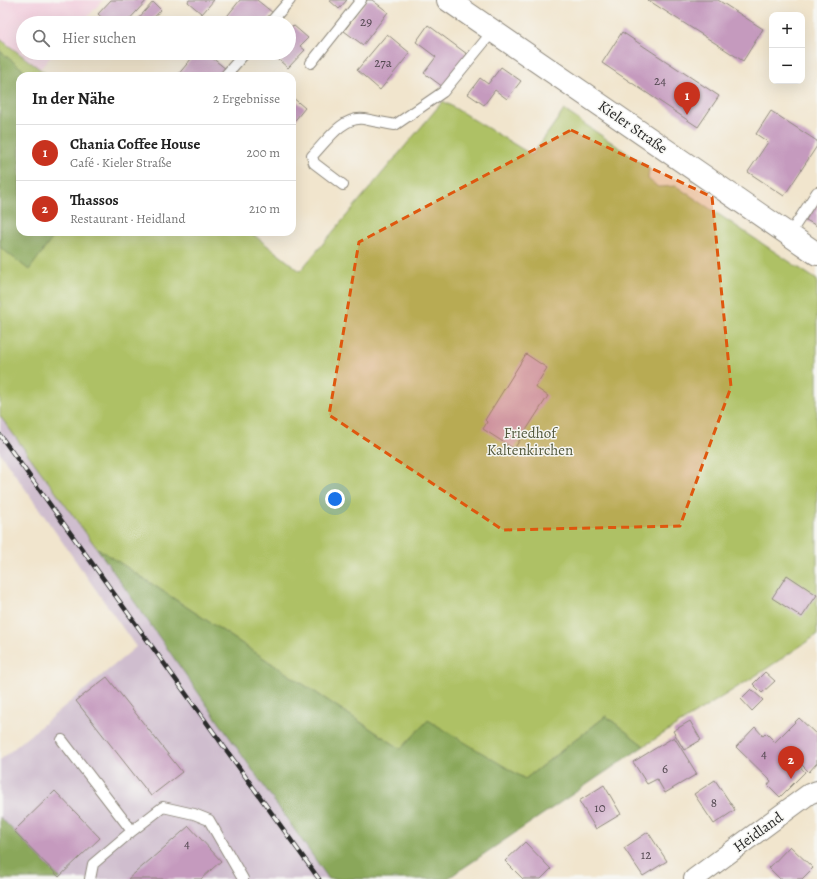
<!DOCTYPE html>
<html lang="de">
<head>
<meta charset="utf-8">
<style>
	body { margin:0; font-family:Alegreya,serif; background:#f2f2f2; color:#222 }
	.controls { position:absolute; right:12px; top:12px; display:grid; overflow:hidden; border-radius:8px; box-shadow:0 4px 16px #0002 }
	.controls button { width:36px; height:36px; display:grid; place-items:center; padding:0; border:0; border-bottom:1px solid #e0e0e0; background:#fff; color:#222; font:20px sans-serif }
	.you { position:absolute; left:335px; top:499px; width:14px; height:14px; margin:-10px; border:3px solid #fff; border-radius:50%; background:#1a73e8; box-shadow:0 0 0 6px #1a73e833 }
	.badge { display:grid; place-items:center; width:26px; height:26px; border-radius:50%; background:#c8321e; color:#fff; font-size:13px; font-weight:700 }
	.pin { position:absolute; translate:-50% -33px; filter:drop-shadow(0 1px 2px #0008) }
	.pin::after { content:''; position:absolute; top:21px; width:14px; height:12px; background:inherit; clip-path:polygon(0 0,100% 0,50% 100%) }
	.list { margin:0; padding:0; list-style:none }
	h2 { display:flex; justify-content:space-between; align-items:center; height:52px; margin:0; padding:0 16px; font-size:17px }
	h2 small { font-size:13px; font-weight:400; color:#767676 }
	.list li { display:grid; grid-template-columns:26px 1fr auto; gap:12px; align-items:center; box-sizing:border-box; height:56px; padding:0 16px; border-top:1px solid #e0e0e0 }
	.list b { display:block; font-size:15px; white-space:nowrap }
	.list p { margin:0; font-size:13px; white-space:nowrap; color:#767676 }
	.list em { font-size:13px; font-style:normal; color:#767676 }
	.icon { flex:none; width:22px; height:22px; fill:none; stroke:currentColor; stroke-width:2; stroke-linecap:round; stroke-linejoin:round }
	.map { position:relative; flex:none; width:817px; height:879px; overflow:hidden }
	.search { position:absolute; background:#fff; box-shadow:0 4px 16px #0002; left:16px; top:16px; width:280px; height:44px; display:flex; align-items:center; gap:10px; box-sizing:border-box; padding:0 14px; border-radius:22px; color:#767676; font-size:15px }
	.panel { position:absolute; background:#fff; box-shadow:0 4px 16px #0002; left:16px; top:72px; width:280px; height:164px; border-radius:12px }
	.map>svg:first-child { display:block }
	.built { fill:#f3cfde }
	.industrial { fill:#cfbdce }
	.green { fill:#aec165; stroke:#6c7648 }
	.forest { fill:#8aa75a; stroke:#5a6942 }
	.building { fill:#c59abe }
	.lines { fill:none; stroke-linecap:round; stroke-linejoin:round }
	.lane-casing { stroke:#8e887c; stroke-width:12 }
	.street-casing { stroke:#8e887c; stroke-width:22 }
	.secondary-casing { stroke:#8e887c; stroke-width:24 }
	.lane { stroke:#fff; stroke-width:10 }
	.street { stroke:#fff; stroke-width:20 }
	.secondary { stroke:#fff; stroke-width:22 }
	.rail-casing { stroke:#2b2b2b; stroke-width:4.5 }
	.rail { stroke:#f6f6f2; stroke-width:3; stroke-dasharray:9; stroke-linecap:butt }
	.marked { fill:#df570e; fill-opacity:0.2; stroke:#df570e; stroke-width:3; stroke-dasharray:8 5; stroke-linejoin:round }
	.labels { text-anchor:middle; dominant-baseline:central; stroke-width:3; stroke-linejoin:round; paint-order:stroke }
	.number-label { font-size:13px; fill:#524750 }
	.street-label { font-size:15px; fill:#2b2b2b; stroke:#f6f6f2 }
	.park-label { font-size:15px; fill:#52583c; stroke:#f6f6f2 }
</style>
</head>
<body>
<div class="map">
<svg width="817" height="879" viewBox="0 0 817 879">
	<rect width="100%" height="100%" fill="#f6f6f2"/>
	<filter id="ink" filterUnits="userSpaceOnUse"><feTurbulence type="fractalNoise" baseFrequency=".025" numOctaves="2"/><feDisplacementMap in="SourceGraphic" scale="8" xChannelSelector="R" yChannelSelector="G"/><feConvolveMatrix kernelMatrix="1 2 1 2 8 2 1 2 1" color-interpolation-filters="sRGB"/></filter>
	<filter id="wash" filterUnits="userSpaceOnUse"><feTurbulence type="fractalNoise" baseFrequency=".012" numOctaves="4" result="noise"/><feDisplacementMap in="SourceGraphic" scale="16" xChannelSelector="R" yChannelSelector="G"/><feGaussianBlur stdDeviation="0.9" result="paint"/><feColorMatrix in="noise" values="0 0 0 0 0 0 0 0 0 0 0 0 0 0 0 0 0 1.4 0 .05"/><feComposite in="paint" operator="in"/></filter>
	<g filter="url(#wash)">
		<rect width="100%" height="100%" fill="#f1e5cd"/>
		<path class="built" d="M0,0h103l-21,23h-59v30h31l-14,16 -40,-30z"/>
		<path class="industrial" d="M0,416l96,131 233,332h-268l-61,-62v-57l136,-113 -136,-194z"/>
		<path class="green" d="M0,39l49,37h-29v156h230l50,39 143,-170 89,54 32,-45 85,58 -1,11 10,8 18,-1 141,94v355l-54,36 -119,75 -38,-30 -81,63 -97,-58 -27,28 -305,-202 -96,-131z"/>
		<path class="forest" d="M0,51l31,25h-11v156h37l-28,38 -29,-23z
			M96,547l305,202 27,-29 97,59 81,-63 38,30 -197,133h-118z
			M0,817l61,62h-61z"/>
		<g id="blocks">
			<path class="building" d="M111,0h36l-21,23h-18l-10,-9z
				M189,0h25l-12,14 -14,-12z
				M240,0h17l16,13 -8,10h-37l-4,-3z
				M329,0h18l-8,9z
				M367,0h5l16,12 -25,33 -19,-14z
				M648,0h70l45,29 -20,32z
				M153,2l8,8 -12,13h-11l-2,-2z
				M293,25l15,13 -8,8 5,4 -17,18 -17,-15h18v-23z
				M428,25l39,29 -24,33 -19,-14 12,-16 -20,-15z
				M622,32l97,64 -21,31 -96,-64z
				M387,34l23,19 -30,37 -23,-20z
				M196,53h10l20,16 -6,7h-43z
				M501,67l20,14 -14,18 -12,-9 -11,15 -16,-11 12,-16 8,6z
				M292,97l13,11 -13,16z
				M771,111l46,30v5l-33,50 -36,-24 20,-30 -12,-8z
				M817,201v25l-11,-6z
				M526,354l21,14 -12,19 13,9 -34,53 -31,-20 4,-7 -2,-2z
				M787,575l30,20 -15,22 -30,-19z
				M765,672l10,9 -13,12 -9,-9z
				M107,677l75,95 -31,24 -75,-95z
				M751,689l12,11 -11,11 -11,-12z
				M799,718l18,17v28l-8,9 -15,-15 -1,2 12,13 -25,25 -12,-12 3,-4 -35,-34 19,-20 8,9 3,-3 9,9z
				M690,721l11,19 -17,10 -11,-19z
				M674,737l23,37 -32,19 -8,-14 -10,5 -14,-22z
				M715,780l20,30 -21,14 -20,-30z
				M604,785l17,29 -25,15 -17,-28z
				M55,791l45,47 -41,39 -45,-46z
				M189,826l32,35 -20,18h-73z
				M648,832l19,29 -24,15 -19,-28z
				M525,842l26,27 -10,10h-18l-18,-18z
				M790,846l23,22 -11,11h-22l-11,-11z"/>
		</g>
	</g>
	<g filter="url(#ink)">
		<use href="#blocks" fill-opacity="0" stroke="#8e887c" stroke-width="1"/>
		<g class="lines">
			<defs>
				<path id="lane" d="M270,23l20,-23
					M311,63l50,-63
					M225,76l20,-23
					M343,185l-29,-22 -2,-7c14,-14 30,-40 52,-37 10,2 20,4 31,6l48,-33 50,-61
					M789,235l28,-43
					M62,740l70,91 -39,33 -3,15
					M132,831l31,-24 31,7 15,6 34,59"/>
				<path id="street" d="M694,879l115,-85 8,-3"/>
				<path id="secondary" d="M448,0l369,254"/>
			</defs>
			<use href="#lane" class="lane-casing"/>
			<use href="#street" class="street-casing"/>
			<use href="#secondary" class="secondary-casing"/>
			<use href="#lane" class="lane"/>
			<use href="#street" class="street"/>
			<use href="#secondary" class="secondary"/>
			<defs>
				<path id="rail" d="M0,435l319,444"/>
			</defs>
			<use href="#rail" class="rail-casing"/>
			<use href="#rail" class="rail"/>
		</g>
	</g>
	<path class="marked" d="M571,130l141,67 19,190 -51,139 -177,4 -174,-115 30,-173z"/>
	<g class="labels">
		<g class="number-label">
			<text x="366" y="21">29</text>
			<text x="383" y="62">27a</text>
			<text x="660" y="80">24</text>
			<text x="764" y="753">4</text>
			<text x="665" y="768">6</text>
			<text x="714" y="802">8</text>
			<text x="600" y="807">10</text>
			<text x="187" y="843">4</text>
			<text x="646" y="854">12</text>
		</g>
		<g class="street-label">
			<text transform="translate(633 127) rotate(35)">Kieler Straße</text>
			<text transform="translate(758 832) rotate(-36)">Heidland</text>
		</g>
		<g class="park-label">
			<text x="530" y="433">Friedhof<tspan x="530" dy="17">Kaltenkirchen</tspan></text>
		</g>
	</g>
</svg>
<div class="controls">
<button>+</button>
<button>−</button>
</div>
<div class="you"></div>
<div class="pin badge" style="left:687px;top:115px">1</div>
<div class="pin badge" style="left:791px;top:779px">2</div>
<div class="search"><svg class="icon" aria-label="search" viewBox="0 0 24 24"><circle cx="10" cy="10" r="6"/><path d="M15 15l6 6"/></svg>Hier suchen</div>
<section class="panel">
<h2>In der Nähe<small>2 Ergebnisse</small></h2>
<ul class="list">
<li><span class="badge">1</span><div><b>Chania Coffee House</b><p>Café · Kieler Straße</p></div><em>200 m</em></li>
<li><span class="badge">2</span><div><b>Thassos</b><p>Restaurant · Heidland</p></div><em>210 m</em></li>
</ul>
</section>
</div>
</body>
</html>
